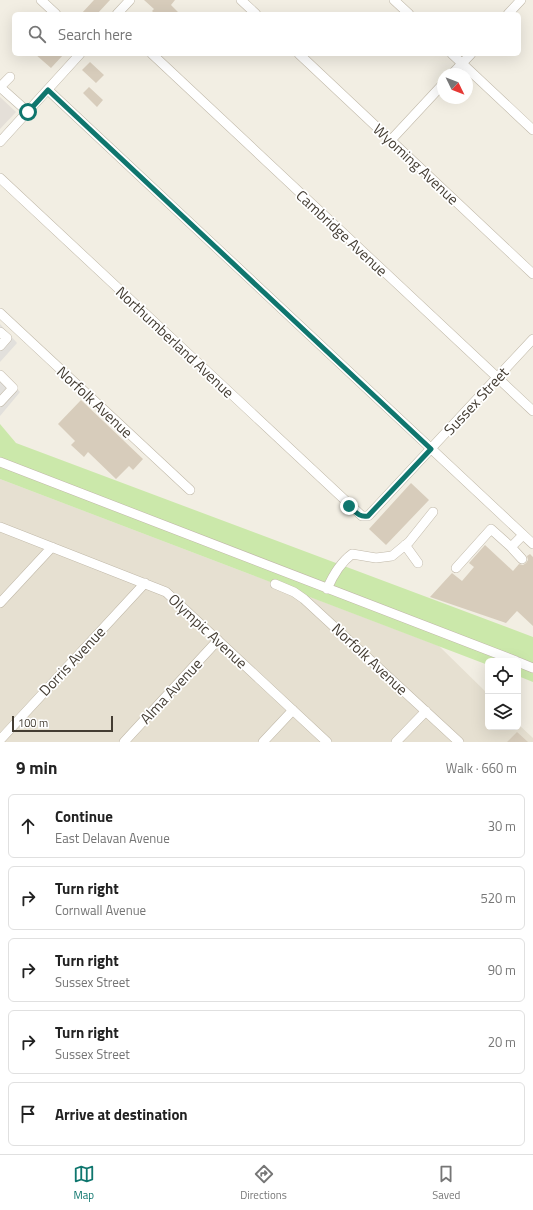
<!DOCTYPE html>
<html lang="en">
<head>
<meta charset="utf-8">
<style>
	body { margin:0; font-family:"Titillium Web",sans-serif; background:#f6f6f6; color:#222 }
	.controls { position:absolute; right:12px; bottom:12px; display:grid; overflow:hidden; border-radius:6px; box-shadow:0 4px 16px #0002 }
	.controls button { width:36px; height:36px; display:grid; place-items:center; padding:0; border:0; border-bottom:1px solid #e0e0e0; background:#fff; color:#222; font:20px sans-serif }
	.compass { position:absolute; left:437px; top:68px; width:36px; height:36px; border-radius:50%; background:#fff; box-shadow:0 4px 16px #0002; rotate:133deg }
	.scale { position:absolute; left:12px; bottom:10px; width:101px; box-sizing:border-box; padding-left:4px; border:2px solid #443d33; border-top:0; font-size:11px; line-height:14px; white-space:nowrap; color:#443d33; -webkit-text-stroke:3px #fff; paint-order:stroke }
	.stop { position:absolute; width:12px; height:12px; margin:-9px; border:3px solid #0f766e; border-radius:50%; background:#fff }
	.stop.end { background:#0f766e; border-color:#fff; box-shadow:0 1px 4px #0008 }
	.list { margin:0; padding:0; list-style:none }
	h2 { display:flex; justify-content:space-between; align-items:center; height:52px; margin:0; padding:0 16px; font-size:17px }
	h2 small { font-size:13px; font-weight:400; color:#767676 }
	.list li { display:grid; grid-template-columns:26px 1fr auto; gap:12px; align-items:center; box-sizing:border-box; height:64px; margin:0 8px 8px; padding:0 8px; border:1px solid #e0e0e0; border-radius:6px }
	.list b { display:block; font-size:15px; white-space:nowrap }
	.list p { margin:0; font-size:13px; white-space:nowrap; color:#767676 }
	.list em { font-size:13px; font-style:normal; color:#767676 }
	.icon { flex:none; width:22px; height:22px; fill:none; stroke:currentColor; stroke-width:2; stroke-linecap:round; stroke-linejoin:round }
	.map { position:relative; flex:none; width:533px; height:742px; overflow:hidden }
	.search { position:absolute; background:#fff; box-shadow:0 4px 16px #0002; left:12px; right:12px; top:12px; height:44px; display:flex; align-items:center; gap:10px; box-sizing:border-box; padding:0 14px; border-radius:6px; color:#767676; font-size:15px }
	.sheet { height:412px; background:#fff }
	nav { display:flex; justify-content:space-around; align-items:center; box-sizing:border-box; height:56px; border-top:1px solid #e0e0e0; background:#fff; font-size:11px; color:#767676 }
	nav a { display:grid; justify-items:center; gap:2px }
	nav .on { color:#0f766e }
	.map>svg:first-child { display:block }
	.residential { fill:#e6e0d1 }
	.industrial { fill:#e4dfd8 }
	.green { fill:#cbe8aa }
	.parking { fill:#e2e0dc }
	.building { fill:#d7ccbb }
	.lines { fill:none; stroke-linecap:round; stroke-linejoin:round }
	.minor-casing { stroke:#c0b8a8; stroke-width:10 }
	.minor { stroke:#fff; stroke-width:9 }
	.route { stroke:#0f766e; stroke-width:5 }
	.labels { text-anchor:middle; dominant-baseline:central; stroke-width:3.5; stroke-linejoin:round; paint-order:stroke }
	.street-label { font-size:15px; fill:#443d33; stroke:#fff }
</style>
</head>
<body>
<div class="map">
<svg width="533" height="742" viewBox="0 0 533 742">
	<rect width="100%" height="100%" fill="#f2eee3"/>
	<path class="residential" d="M0,479l439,167 49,48v33h30v-3l15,14v4h-533z"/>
	<path class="industrial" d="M0,97l16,15 -16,17z"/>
	<path class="green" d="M0,424l16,19 517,194v45l-15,-6v-15h-30v4l-488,-186z"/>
	<path class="parking" d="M0,324l17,19 -17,19z
		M0,371l20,21 -20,24z"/>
	<path class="building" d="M94,0h16l-13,14h-16z
		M144,0h31l-4,5 9,9h-25l-3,-3 2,-2z
		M35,54h29l-13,14z
		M90,62l14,13 -8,8 -14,-13z
		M89,87l14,13 -6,7 -14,-14z
		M81,400l62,59 -10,11 -4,-4 -13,13 -28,-27 -4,5 -13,-12 4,-4 -17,-17z
		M411,483l18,17 -43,45 -17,-16z
		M485,545l28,26 6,-7 4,1 3,-2 2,-3 -1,-4 3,-2 3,3v69l-16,-15 -11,12 -76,-26 22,-24 10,8 12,-14 -5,-4z
		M517,732l11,10h-21z"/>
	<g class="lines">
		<defs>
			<path id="minor" d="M41,0l15,14
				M241,0l15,14
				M394,0l15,14
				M117,14l13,-14
				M508,14l13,-14
				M152,54l381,357
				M299,54l234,220
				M452,54l81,76
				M452,74l19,-20
				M0,87l28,25
				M0,87l10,-10
				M48,90l485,454
				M391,140l52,-56
				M0,142l80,-88
				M0,178l362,338h6l2,-2 163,-175
				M0,313l190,177
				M0,332l7,6 -7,8
				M0,375l13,13 -13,14
				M0,462l516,199
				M0,527l166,65 161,150
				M405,545l13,18
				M522,559l-11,-12 12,-12
				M456,568l35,-39 20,18
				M275,584l19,8 10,7 155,143
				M327,589c6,-14 13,-26 25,-35l24,4 16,-2 17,-14 24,-30
				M0,603l52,-56
				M518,662l15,6
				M0,740l145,-157
				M124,742l94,-102
				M263,742l30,-32
				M396,742l30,-31"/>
		</defs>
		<use href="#minor" class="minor-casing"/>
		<use href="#minor" class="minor"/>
	</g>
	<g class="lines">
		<path class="route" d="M28,112l20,-22 383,359 -63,67c-9,2 -13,-5 -19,-10"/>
	</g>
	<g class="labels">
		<g class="street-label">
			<text transform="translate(416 164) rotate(43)">Wyoming Avenue</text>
			<text transform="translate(342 233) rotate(43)">Cambridge Avenue</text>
			<text transform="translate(175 342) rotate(43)">Northumberland Avenue</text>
			<text transform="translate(476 401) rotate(-47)">Sussex Street</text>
			<text transform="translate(95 402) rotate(43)">Norfolk Avenue</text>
			<text transform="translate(208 631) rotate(43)">Olympic Avenue</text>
			<text transform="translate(370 659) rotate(43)">Norfolk Avenue</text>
			<text transform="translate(72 661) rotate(-47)">Dorris Avenue</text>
			<text transform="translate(171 691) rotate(-47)">Alma Avenue</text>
		</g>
	</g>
</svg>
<div class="controls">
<button><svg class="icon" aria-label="locate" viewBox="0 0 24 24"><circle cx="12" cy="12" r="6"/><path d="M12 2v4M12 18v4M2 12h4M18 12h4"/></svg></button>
<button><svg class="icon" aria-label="layers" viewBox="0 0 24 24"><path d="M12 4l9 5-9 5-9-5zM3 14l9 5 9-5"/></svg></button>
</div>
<svg class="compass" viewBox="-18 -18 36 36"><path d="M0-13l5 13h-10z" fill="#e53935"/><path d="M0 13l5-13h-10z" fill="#767676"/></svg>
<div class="scale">100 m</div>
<div class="stop" style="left:28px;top:112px"></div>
<div class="stop end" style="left:349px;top:506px"></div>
<div class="search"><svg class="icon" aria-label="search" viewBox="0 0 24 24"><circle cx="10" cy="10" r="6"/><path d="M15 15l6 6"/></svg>Search here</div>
</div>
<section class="sheet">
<h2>9 min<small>Walk · 660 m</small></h2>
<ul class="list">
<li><svg class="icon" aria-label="ahead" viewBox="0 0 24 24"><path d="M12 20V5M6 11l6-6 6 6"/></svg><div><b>Continue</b><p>East Delavan Avenue</p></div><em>30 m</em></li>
<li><svg class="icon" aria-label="right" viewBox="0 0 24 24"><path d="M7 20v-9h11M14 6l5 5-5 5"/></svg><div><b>Turn right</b><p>Cornwall Avenue</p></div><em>520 m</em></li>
<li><svg class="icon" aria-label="right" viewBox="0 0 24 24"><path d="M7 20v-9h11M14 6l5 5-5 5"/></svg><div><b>Turn right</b><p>Sussex Street</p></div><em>90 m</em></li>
<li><svg class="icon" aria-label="right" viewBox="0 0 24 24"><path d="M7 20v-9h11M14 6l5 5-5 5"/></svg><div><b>Turn right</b><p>Sussex Street</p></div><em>20 m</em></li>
<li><svg class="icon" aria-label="arrive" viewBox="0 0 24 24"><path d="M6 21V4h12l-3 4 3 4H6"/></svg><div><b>Arrive at destination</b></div></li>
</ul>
</section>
<nav>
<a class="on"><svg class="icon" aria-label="map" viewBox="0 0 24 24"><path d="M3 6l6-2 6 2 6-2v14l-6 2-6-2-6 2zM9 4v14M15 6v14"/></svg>Map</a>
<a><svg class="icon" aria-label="directions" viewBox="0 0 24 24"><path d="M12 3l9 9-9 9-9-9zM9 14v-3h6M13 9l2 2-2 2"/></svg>Directions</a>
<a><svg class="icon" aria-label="saved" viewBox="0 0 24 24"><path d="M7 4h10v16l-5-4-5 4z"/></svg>Saved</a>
</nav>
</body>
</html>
